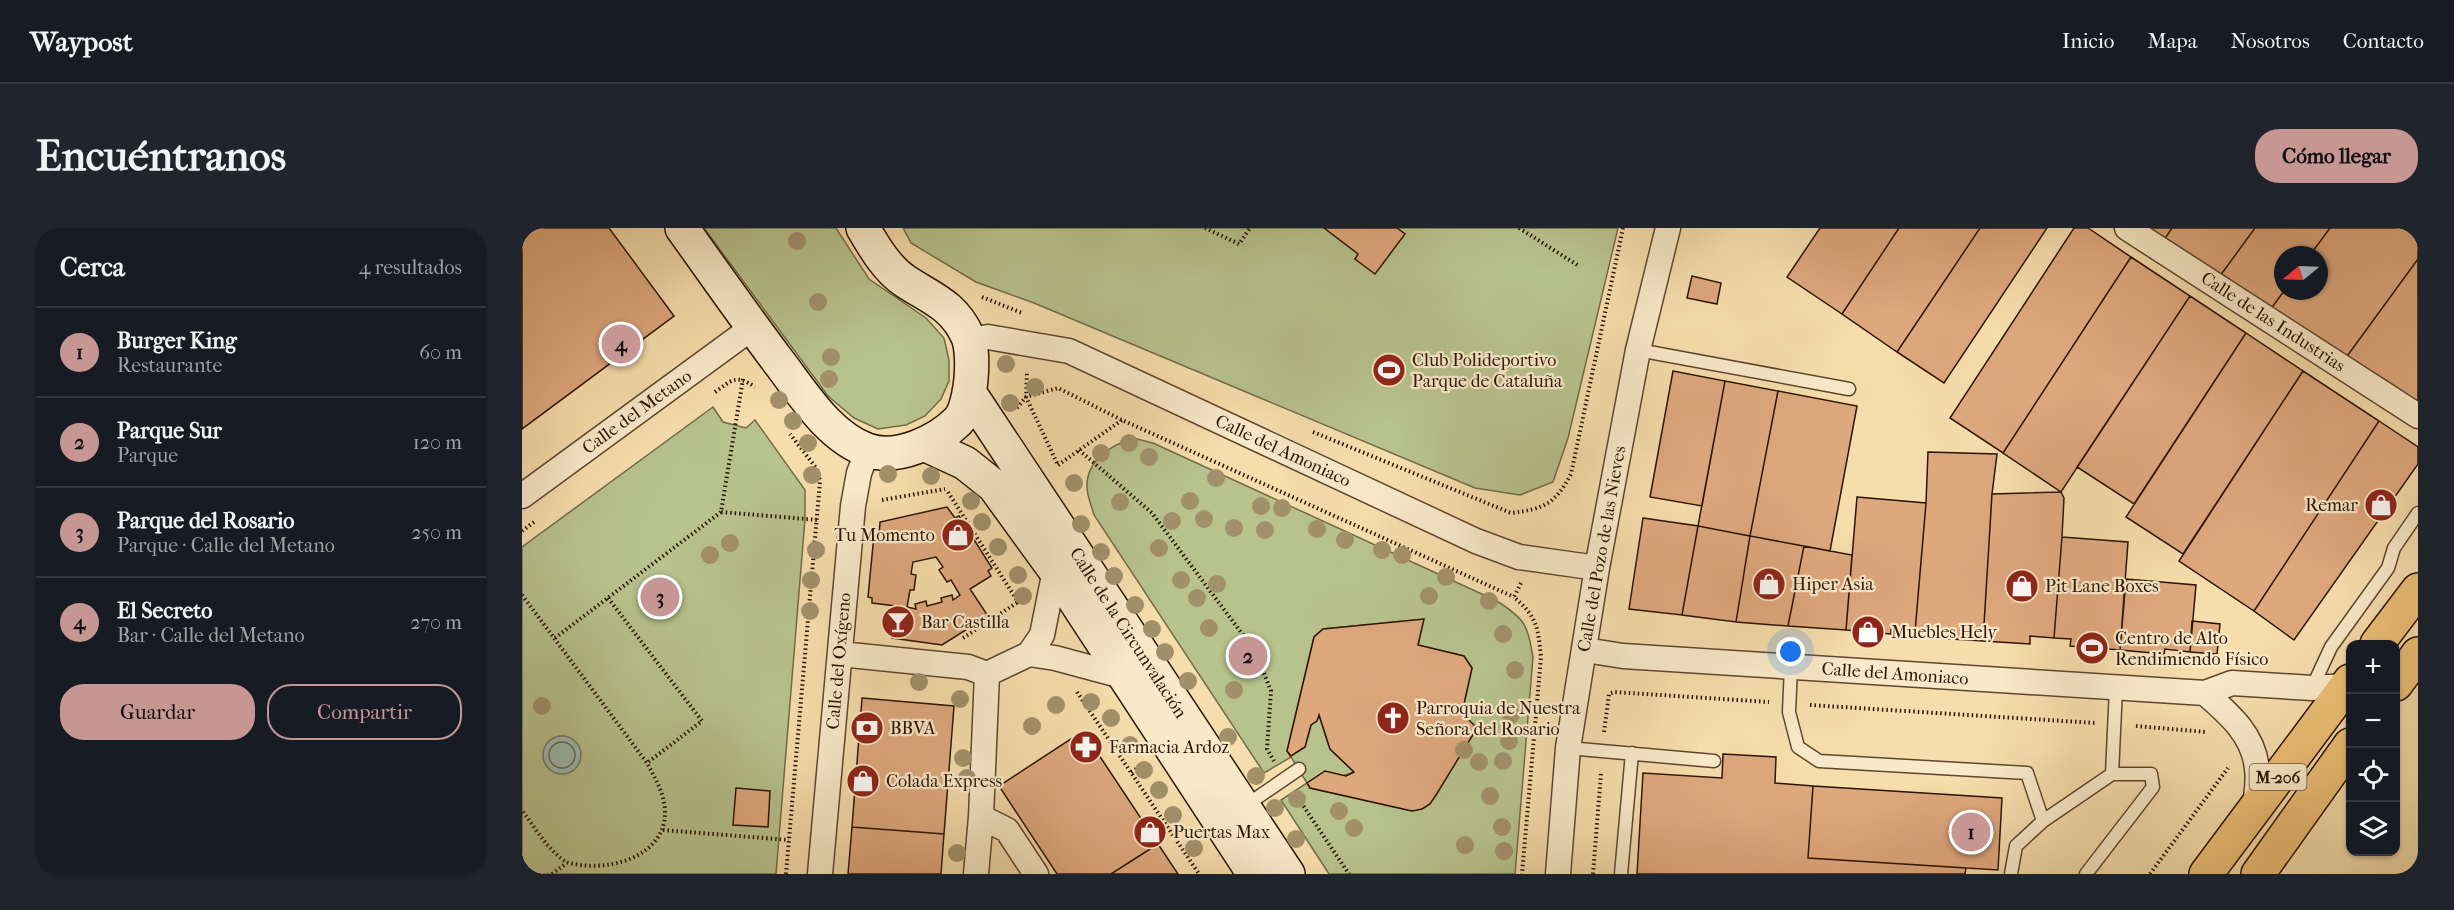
<!DOCTYPE html>
<html lang="es">
<head>
<meta charset="utf-8">
<style>
	body { margin:0; font-family:"IM FELL French Canon",serif; background:#20242c; color:#f1f3f6 }
	.controls { position:absolute; right:18px; bottom:18px; display:grid; overflow:hidden; border-radius:12px; box-shadow:0 2px 4px #0004 }
	.controls button { width:54px; height:54px; display:grid; place-items:center; padding:0; border:0; border-bottom:2px solid #363941; background:#171b24; color:#f1f3f6; font:30px sans-serif }
	.compass { position:absolute; left:1752px; top:18px; width:54px; height:54px; border-radius:50%; background:#171b24; box-shadow:0 2px 4px #0004; rotate:251deg }
	.you { position:absolute; left:1269px; top:424px; width:21px; height:21px; margin:-15px; border:4px solid #fff; border-radius:50%; background:#1a73e8; box-shadow:0 0 0 9px #1a73e833 }
	.badge { display:grid; place-items:center; width:39px; height:39px; border-radius:50%; background:#c59692; color:#111; font-size:20px; font-weight:700 }
	.pin { position:absolute; translate:-50% -50%; border:3px solid #fff; box-shadow:0 2px 6px #0006 }
	.list { margin:0; padding:0; list-style:none }
	h2 { display:flex; justify-content:space-between; align-items:center; height:78px; margin:0; padding:0 24px; font-size:26px }
	h2 small { font-size:20px; font-weight:400; color:#9ea1a6 }
	.list li { display:grid; grid-template-columns:39px 1fr auto; gap:18px; align-items:center; box-sizing:border-box; height:90px; padding:0 24px; border-top:2px solid #363941 }
	.list b { display:block; font-size:22px; white-space:nowrap }
	.list p { margin:0; font-size:20px; white-space:nowrap; color:#9ea1a6 }
	.list em { font-size:20px; font-style:normal; color:#9ea1a6 }
	.actions { display:flex; gap:12px; padding:18px 24px }
	.actions a { flex:1; padding:14px 0; border:2px solid #c59692; border-radius:24px; text-align:center; font-size:21px; color:#c59692 }
	.actions .main { background:#c59692; color:#111 }
	.icon { flex:none; width:33px; height:33px; fill:none; stroke:currentColor; stroke-width:2; stroke-linecap:round; stroke-linejoin:round }
	.map { position:relative; flex:none; width:1896px; height:646px; overflow:hidden; border-radius:24px }
	header { display:flex; align-items:center; gap:36px; box-sizing:border-box; height:84px; padding:0 30px; background:#171b24; border-bottom:2px solid #363941 }
	header strong { font-size:28px }
	nav { display:flex; gap:33px; margin-inline-start:auto; font-size:21px }
	.intro { display:flex; align-items:center; justify-content:space-between; box-sizing:border-box; height:144px; padding:0 36px }
	h1 { margin:0; font-size:42px }
	.button { padding:15px 27px; border-radius:24px; background:#c59692; color:#111; font-size:21px; font-weight:700 }
	main { display:flex; gap:36px; padding:0 36px }
	aside { flex:1; background:#171b24; border-radius:24px; box-shadow:0 2px 4px #0004 }
	.map>svg:first-child { display:block }
	.green { fill:#b7c28d; stroke:#726b49; stroke-width:1.5; fill-rule:evenodd }
	.water { fill:#9ebbb0; stroke:#70786c; stroke-width:1.5 }
	.lines { fill:none; stroke-linecap:round; stroke-linejoin:round }
	.shore { stroke:#65685a; stroke-width:1.5 }
	.building { fill:#dea87d; stroke:#2c1405; stroke-width:1.5; fill-rule:evenodd }
	.lane-casing { stroke:#5e462f; stroke-width:15 }
	.street-casing { stroke:#5e462f; stroke-width:27 }
	.secondary-casing { stroke:#2c1405; stroke-width:36 }
	.primary-casing { stroke:#2c1405; stroke-width:36 }
	.path { stroke:#2c1405; stroke-width:4; stroke-dasharray:1.5 3; stroke-linecap:butt }
	.lane { stroke:#f9e9c9; stroke-width:12 }
	.street { stroke:#f9e9c9; stroke-width:24 }
	.secondary { stroke:#f9e9c9; stroke-width:33 }
	.primary { stroke:#ebbe76; stroke-width:33 }
	.tree { fill:#a2906b }
	.labels { text-anchor:middle; dominant-baseline:central; stroke-width:4.5; stroke-linejoin:round; paint-order:stroke }
	.shield { fill:#f9e9c9; stroke:#6a5440; stroke-width:1.5 }
	.shield-label { font-size:16px; font-weight:bold; fill:#2c1405 }
	.street-label { font-size:18px; fill:#2c1405; stroke:#f9e9c9 }
	.poi-label { font-size:18px; fill:#2c1405; stroke:#f9e9c9; text-anchor:start }
</style>
</head>
<body>
<header>
<strong>Waypost</strong>
<nav><a>Inicio</a><a>Mapa</a><a>Nosotros</a><a>Contacto</a></nav>
</header>
<div class="intro"><h1>Encuéntranos</h1><a class="button">Cómo llegar</a></div>
<main>
<aside>
<h2>Cerca<small>4 resultados</small></h2>
<ul class="list">
<li><span class="badge">1</span><div><b>Burger King</b><p>Restaurante</p></div><em>60 m</em></li>
<li><span class="badge">2</span><div><b>Parque Sur</b><p>Parque</p></div><em>120 m</em></li>
<li><span class="badge">3</span><div><b>Parque del Rosario</b><p>Parque · Calle del Metano</p></div><em>250 m</em></li>
<li><span class="badge">4</span><div><b>El Secreto</b><p>Bar · Calle del Metano</p></div><em>270 m</em></li>
</ul>
<div class="actions"><a class="main">Guardar</a><a>Compartir</a></div>
</aside>
<div class="map">
<svg width="1896" height="646" viewBox="0 0 1896 646">
	<rect width="100%" height="100%" fill="#f6ddac"/>
	<filter id="stains"><feTurbulence type="fractalNoise" baseFrequency=".00333" numOctaves="4"/><feColorMatrix values="0 0 0 0 .2 0 0 0 0 .09 0 0 0 0 .02 0 0 0 .5 -.17"/></filter>
	<radialGradient id="worn" r=".72"><stop offset=".6" stop-color="#630" stop-opacity="0"/><stop offset="1" stop-color="#630" stop-opacity=".3"/></radialGradient>
	<path class="green" d="M182,0h132l33,51 57,39 18,20 5,22v21l-8,18 -16,17 -19,9 -28,4 -24,-11 -26,-22z
		M381,0h715l-50,210 -15,44 -33,13 -45,-7 -441,-185 -58,-21 -65,-39z
		M191,179l10,15 23,6 9,-8 50,70v29l-29,355h-254v-327z
		M611,210l20,5 344,158c29,19 30,23 36,56l-18,217h-186l-48,-74 26,-17 -16,-26 -27,16 -170,-258c-2,-8 -7,-19 -7,-28 -1,-27 25,-42 46,-49zM901,391l-5,26 46,11 8,12 -10,45 14,15 -40,67c-7,10 -12,14 -24,16l-102,-23 44,-16 -24,-23 -11,-34 -8,10 -6,22 -15,9 -3,-5 27,-114 9,-8z"/>
	<path class="water" d="M21 527a19 19 0 1 1 38 0a19 19 0 1 1-38 0Z"/>
	<g class="lines">
		<path class="shore" d="M27 527a13 13 0 1 1 26 0a13 13 0 1 1-26 0Z"/>
	</g>
	<path class="building" d="M4,0h83l65,88 -152,113v-198z
		M802,0h73l8,6 -30,40 -20,-15 3,-5z
		M1298,0h79l-57,86 -55,-37z
		M1377,0h81l-83,124 -55,-38z
		M1458,0h67l-103,155 -47,-31z
		M1552,0h14l43,29 -128,196 -53,-35z
		M1624,0h26l-8,12z
		M1650,0h83l-35,48 -56,-36z
		M1733,0h75l-20,27h-27l1,36 -14,19 -50,-34z
		M1808,0h88v31l-73,100 -75,-49 14,-19h35v-36h-9z
		M1609,29l59,39 -129,196 -58,-39z
		M1896,31v147l-73,-47z
		M1170,48l29,7 -4,21 -30,-6z
		M1668,68l56,37 -112,171 -57,-37z
		M1724,105l57,38 -120,183 -57,-37z
		M1151,143l52,10 -23,125 -52,-9z
		M1781,143l76,50 -125,190 -75,-50z
		M1203,153l53,10 -28,145 -52,-10z
		M1256,163l79,15 -27,145 -80,-15z
		M1857,193l39,26v17l-124,176 -40,-29z
		M1406,224l69,2 -5,40 -9,147 -48,-3 1,-5 -21,-1 11,-129z
		M1539,264l3,6 -2,39 -8,101 -24,-2v8l-47,-3 9,-147z
		M1335,269l69,6 -11,129 -24,-2v4l-45,-4z
		M425,279l8,11 4,-2 33,52 -4,3 3,5 -21,13 18,27 -46,29 -50,-7 4,-32 -24,-3v-5l-4,-1 6,-62 5,1 1,-14zM414,329l7,10 -4,3 8,12 4,-2 9,15 -7,5 -1,-5 -11,3 1,4 -15,4 -1,-5 -11,3 1,5 -9,-2 3,-17h4l2,-15 -5,-1 2,-12z
		M1121,290l55,8 -16,89 -53,-6z
		M1176,298l52,10 -14,86 -54,-7z
		M1228,308l54,10 -16,80 -52,-4z
		M1540,309l66,5 -8,108 -50,-4 1,-7 -17,-1z
		M1282,318l48,9 -6,75 -58,-4z
		M1604,351l70,6 -6,67 -25,-3 -1,5 -44,-4z
		M902,391l-6,26 46,11 8,12 -10,45 15,15 -41,67 -6,9 -8,5 -10,2 -102,-23 -3,-5 18,-12 21,5 8,-4 -24,-23 -11,-34 -2,6 -6,4 -6,22 -14,9 -4,-5 27,-114 9,-8z
		M1670,393l28,3 -3,30 -27,-2z
		M340,470l92,8 -10,128 -92,-7z
		M561,503l75,113 -47,30h-54l-58,-88z
		M1201,526l53,3 -1,26 38,3 -5,72 158,10 -1,6h-328l6,-101 79,5z
		M1291,558l189,12 -4,72 -190,-12z
		M214,560l34,3 -2,36 -35,-2z
		M330,599l92,7 -3,40h-93z
		M636,616l20,30h-67z"/>
	<g class="lines">
		<defs>
			<path id="lane" d="M1116,122l211,39
				M1269,439l-2,45 9,35 21,14 208,12 16,48
				M1790,460l19,-41 57,-79 6,-20 24,-35
				M1046,520l146,13
				M723,578l54,-37
				M1099,646l11,-121
				M1489,646l5,-28 27,-25 69,-47 4,-86
				M1564,646l67,-87 -2,-13h-39"/>
			<path id="street" d="M1605,0l291,188
				M447,112l19,-3 81,14 407,190 43,16 78,11
				M0,268l231,-169
				M1063,422l38,6 582,37 27,-10 80,5 34,-2
				M318,426l128,13 19,7 42,-20 13,-19 13,-65
				M507,426l26,4 67,18
				M1683,465c24,21 49,42 52,76 2,12 -1,26 -2,38
				M459,589l26,13 29,44
				M298,646l33,-368 6,-33 9,-23
				M454,646l5,-57 6,-143
				M1036,646l10,-126 29,-180 41,-218 30,-122"/>
			<path id="secondary" d="M160,0c32,45 63,89 96,133 24,31 50,75 89,89 30,11 71,-9 91,-29 14,-15 17,-66 10,-84 -14,-32 -36,-38 -63,-56 -18,-12 -31,-34 -42,-53
				M447,164l319,482
				M404,217l39,18 29,23 61,84 199,304"/>
			<path id="primary" d="M1855,416l41,-54
				M1874,456l22,-30
				M1684,646l144,-193
				M1736,646l92,-129"/>
		</defs>
		<use href="#lane" class="lane-casing"/>
		<use href="#street" class="street-casing"/>
		<use href="#secondary" class="secondary-casing"/>
		<use href="#primary" class="primary-casing"/>
		<path class="path" d="M683,0l34,16 11,-16
			M997,0l60,38
			M460,69l40,16
			M221,151l-22,133 97,8
			M193,164c17,-12 21,-18 40,-5
			M495,180l9,-11 1,-26
			M791,204l198,81c33,-4 44,-9 60,-39l52,-246
			M557,222l73,63 103,138 16,40 -4,58 7,12
			M535,235l-31,-66 32,-9 64,32 392,177
			M536,237l64,-45
			M426,264l72,113
			M360,272l63,-11
			M0,303l12,-9
			M999,355l-7,14c23,20 24,30 27,60l-19,217
			M0,367l125,168c8,15 17,30 18,47 2,48 -60,64 -99,52 -19,-13 -31,-34 -44,-52
			M86,370l94,123 -55,42
			M33,410l166,-126
			M441,410l55,-36
			M555,464l122,182
			M1288,477l285,18
			M1614,498l70,6
			M1082,504l5,-38 5,-2 155,10
			M609,544l15,-9
			M774,567l53,79
			M141,602l126,10
			M30,646l15,-11
			M264,646l34,-393 -3,-12 -27,-35
			M1071,646l8,-101
			M1628,646l78,-106"/>
		<use href="#lane" class="lane"/>
		<use href="#street" class="street"/>
		<use href="#secondary" class="secondary"/>
		<use href="#primary" class="primary"/>
	</g>
	<g class="tree">
		<circle cx="275" cy="13" r="9"/>
		<circle cx="296" cy="74" r="9"/>
		<circle cx="309" cy="129" r="9"/>
		<circle cx="484" cy="136" r="9"/>
		<circle cx="307" cy="151" r="9"/>
		<circle cx="513" cy="159" r="9"/>
		<circle cx="257" cy="172" r="9"/>
		<circle cx="488" cy="175" r="9"/>
		<circle cx="271" cy="193" r="9"/>
		<circle cx="286" cy="215" r="9"/>
		<circle cx="607" cy="215" r="9"/>
		<circle cx="579" cy="225" r="9"/>
		<circle cx="627" cy="229" r="9"/>
		<circle cx="366" cy="246" r="9"/>
		<circle cx="290" cy="247" r="9"/>
		<circle cx="409" cy="248" r="9"/>
		<circle cx="694" cy="250" r="9"/>
		<circle cx="552" cy="255" r="9"/>
		<circle cx="449" cy="273" r="9"/>
		<circle cx="668" cy="273" r="9"/>
		<circle cx="598" cy="274" r="9"/>
		<circle cx="739" cy="278" r="9"/>
		<circle cx="760" cy="280" r="9"/>
		<circle cx="682" cy="291" r="9"/>
		<circle cx="650" cy="293" r="9"/>
		<circle cx="460" cy="294" r="9"/>
		<circle cx="559" cy="296" r="9"/>
		<circle cx="712" cy="300" r="9"/>
		<circle cx="795" cy="301" r="9"/>
		<circle cx="743" cy="302" r="9"/>
		<circle cx="823" cy="312" r="9"/>
		<circle cx="208" cy="315" r="9"/>
		<circle cx="476" cy="319" r="9"/>
		<circle cx="637" cy="320" r="9"/>
		<circle cx="294" cy="322" r="9"/>
		<circle cx="860" cy="322" r="9"/>
		<circle cx="579" cy="324" r="9"/>
		<circle cx="188" cy="327" r="9"/>
		<circle cx="880" cy="327" r="9"/>
		<circle cx="496" cy="347" r="9"/>
		<circle cx="592" cy="348" r="9"/>
		<circle cx="924" cy="349" r="9"/>
		<circle cx="289" cy="352" r="9"/>
		<circle cx="659" cy="352" r="9"/>
		<circle cx="695" cy="356" r="9"/>
		<circle cx="501" cy="368" r="9"/>
		<circle cx="907" cy="368" r="9"/>
		<circle cx="675" cy="370" r="9"/>
		<circle cx="967" cy="373" r="9"/>
		<circle cx="613" cy="377" r="9"/>
		<circle cx="288" cy="383" r="9"/>
		<circle cx="687" cy="400" r="9"/>
		<circle cx="630" cy="401" r="9"/>
		<circle cx="981" cy="406" r="9"/>
		<circle cx="643" cy="424" r="9"/>
		<circle cx="714" cy="432" r="9"/>
		<circle cx="993" cy="442" r="9"/>
		<circle cx="666" cy="453" r="9"/>
		<circle cx="397" cy="454" r="9"/>
		<circle cx="712" cy="462" r="9"/>
		<circle cx="438" cy="471" r="9"/>
		<circle cx="569" cy="474" r="9"/>
		<circle cx="534" cy="477" r="9"/>
		<circle cx="20" cy="478" r="9"/>
		<circle cx="989" cy="487" r="9"/>
		<circle cx="589" cy="490" r="9"/>
		<circle cx="510" cy="498" r="9"/>
		<circle cx="706" cy="509" r="9"/>
		<circle cx="987" cy="513" r="9"/>
		<circle cx="608" cy="517" r="9"/>
		<circle cx="942" cy="522" r="9"/>
		<circle cx="441" cy="530" r="9"/>
		<circle cx="981" cy="533" r="9"/>
		<circle cx="957" cy="534" r="9"/>
		<circle cx="622" cy="542" r="9"/>
		<circle cx="734" cy="548" r="9"/>
		<circle cx="445" cy="550" r="9"/>
		<circle cx="637" cy="562" r="9"/>
		<circle cx="968" cy="568" r="9"/>
		<circle cx="775" cy="571" r="9"/>
		<circle cx="753" cy="580" r="9"/>
		<circle cx="817" cy="583" r="9"/>
		<circle cx="651" cy="587" r="9"/>
		<circle cx="980" cy="599" r="9"/>
		<circle cx="832" cy="600" r="9"/>
		<circle cx="774" cy="611" r="9"/>
		<circle cx="943" cy="617" r="9"/>
		<circle cx="672" cy="620" r="9"/>
		<circle cx="982" cy="623" r="9"/>
		<circle cx="435" cy="625" r="9"/>
	</g>
	<defs>
		<symbol id="stadium-disc" viewBox="-11 -11 22 22"><circle r="9.5" fill="#8f2418" stroke="#f9e9c9"/><path d="M0-5a6.5 5 0 1 0 0 10a6.5 5 0 1 0 0-10ZM-3.5-1.8h7v3.6h-7Z" fill="#fff"/></symbol>
		<symbol id="shop-disc" viewBox="-11 -11 22 22"><circle r="9.5" fill="#8f2418" stroke="#f9e9c9"/><path d="M-5-2.5h2.3a2.7 3.5 0 0 1 5.4 0H5L5.5 6h-11ZM-1.5-2.5h3a1.5 2.3 0 0 0-3 0Z" fill="#fff"/></symbol>
		<symbol id="bar-disc" viewBox="-11 -11 22 22"><circle r="9.5" fill="#8f2418" stroke="#f9e9c9"/><path d="M-6-5H6L.8 .8V4.5H3.5V6h-7V4.5H-.8V.8Z" fill="#fff"/></symbol>
		<symbol id="church-disc" viewBox="-11 -11 22 22"><circle r="9.5" fill="#8f2418" stroke="#f9e9c9"/><path d="M-1.2-6h2.4v3.5h3.3v2.4h-3.3V6h-2.4V-.1h-3.3v-2.4h3.3Z" fill="#fff"/></symbol>
		<symbol id="bank-disc" viewBox="-11 -11 22 22"><circle r="9.5" fill="#8f2418" stroke="#f9e9c9"/><path d="M-6-4H6V4H-6ZM0-2.3a2.3 2.3 0 1 0 0 4.6a2.3 2.3 0 1 0 0-4.6Z" fill="#fff"/></symbol>
		<symbol id="pharmacy-disc" viewBox="-11 -11 22 22"><circle r="9.5" fill="#8f2418" stroke="#f9e9c9"/><path d="M-2-6h4v4h4v4h-4v4h-4v-4h-4v-4h4Z" fill="#fff"/></symbol>
	</defs>
	<g fill-rule="evenodd">
		<use href="#stadium-disc" x="848" y="123" width="38" height="38"/>
		<use href="#shop-disc" x="1840" y="258" width="38" height="38"/>
		<use href="#shop-disc" x="417" y="288" width="38" height="38"/>
		<use href="#shop-disc" x="1228" y="337" width="38" height="38"/>
		<use href="#shop-disc" x="1481" y="339" width="38" height="38"/>
		<use href="#bar-disc" x="357" y="375" width="38" height="38"/>
		<use href="#shop-disc" x="1327" y="385" width="38" height="38"/>
		<use href="#stadium-disc" x="1551" y="401" width="38" height="38"/>
		<use href="#church-disc" x="852" y="471" width="38" height="38"/>
		<use href="#bank-disc" x="326" y="481" width="38" height="38"/>
		<use href="#pharmacy-disc" x="545" y="500" width="38" height="38"/>
		<use href="#shop-disc" x="322" y="534" width="38" height="38"/>
		<use href="#shop-disc" x="609" y="585" width="38" height="38"/>
	</g>
	<g class="labels">
		<rect class="shield" x="1727.5" y="536" width="57" height="26" rx="4.5"/>
		<g class="shield-label">
			<text x="1756" y="549">M-206</text>
		</g>
		<g class="street-label">
			<text transform="translate(1751 94) rotate(33)">Calle de las Industrias</text>
			<text transform="translate(115 184) rotate(-36)">Calle del Metano</text>
			<text transform="translate(761 223) rotate(25)">Calle del Amoniaco</text>
			<text transform="translate(1080 321) rotate(-80)">Calle del Pozo de las Nieves</text>
			<text transform="translate(606 405) rotate(57)">Calle de la Circunvalación</text>
			<text transform="translate(317 433) rotate(-85)">Calle del Oxígeno</text>
			<text transform="translate(1373 446) rotate(4)">Calle del Amoniaco</text>
		</g>
		<g class="poi-label">
			<text x="890" y="132">Club Polideportivo<tspan x="890" dy="21">Parque de Cataluña</tspan></text>
			<text x="1836" y="277" text-anchor="end">Remar</text>
			<text x="413" y="307" text-anchor="end">Tu Momento</text>
			<text x="1270" y="356">Hiper Asia</text>
			<text x="1523" y="358">Pit Lane Boxes</text>
			<text x="399" y="394">Bar Castilla</text>
			<text x="1369" y="404">Muebles Hely</text>
			<text x="1593" y="410">Centro de Alto<tspan x="1593" dy="21">Rendimiendo Físico</tspan></text>
			<text x="894" y="480">Parroquia de Nuestra<tspan x="894" dy="21">Señora del Rosario</tspan></text>
			<text x="368" y="500">BBVA</text>
			<text x="587" y="519">Farmacia Ardoz</text>
			<text x="364" y="553">Colada Express</text>
			<text x="651" y="604">Puertas Max</text>
		</g>
	</g>
	<rect width="100%" height="100%" filter="url(#stains)"/>
	<rect width="100%" height="100%" fill="url(#worn)"/>
</svg>
<div class="controls">
<button>+</button>
<button>−</button>
<button><svg class="icon" aria-label="locate" viewBox="0 0 24 24"><circle cx="12" cy="12" r="6"/><path d="M12 2v4M12 18v4M2 12h4M18 12h4"/></svg></button>
<button><svg class="icon" aria-label="layers" viewBox="0 0 24 24"><path d="M12 4l9 5-9 5-9-5zM3 14l9 5 9-5"/></svg></button>
</div>
<svg class="compass" viewBox="-18 -18 36 36"><path d="M0-13l5 13h-10z" fill="#e53935"/><path d="M0 13l5-13h-10z" fill="#9ea1a6"/></svg>
<div class="you"></div>
<div class="pin badge" style="left:1449px;top:604px">1</div>
<div class="pin badge" style="left:726px;top:428px">2</div>
<div class="pin badge" style="left:138px;top:369px">3</div>
<div class="pin badge" style="left:99px;top:116px">4</div>
</div>
</main>
</body>
</html>
